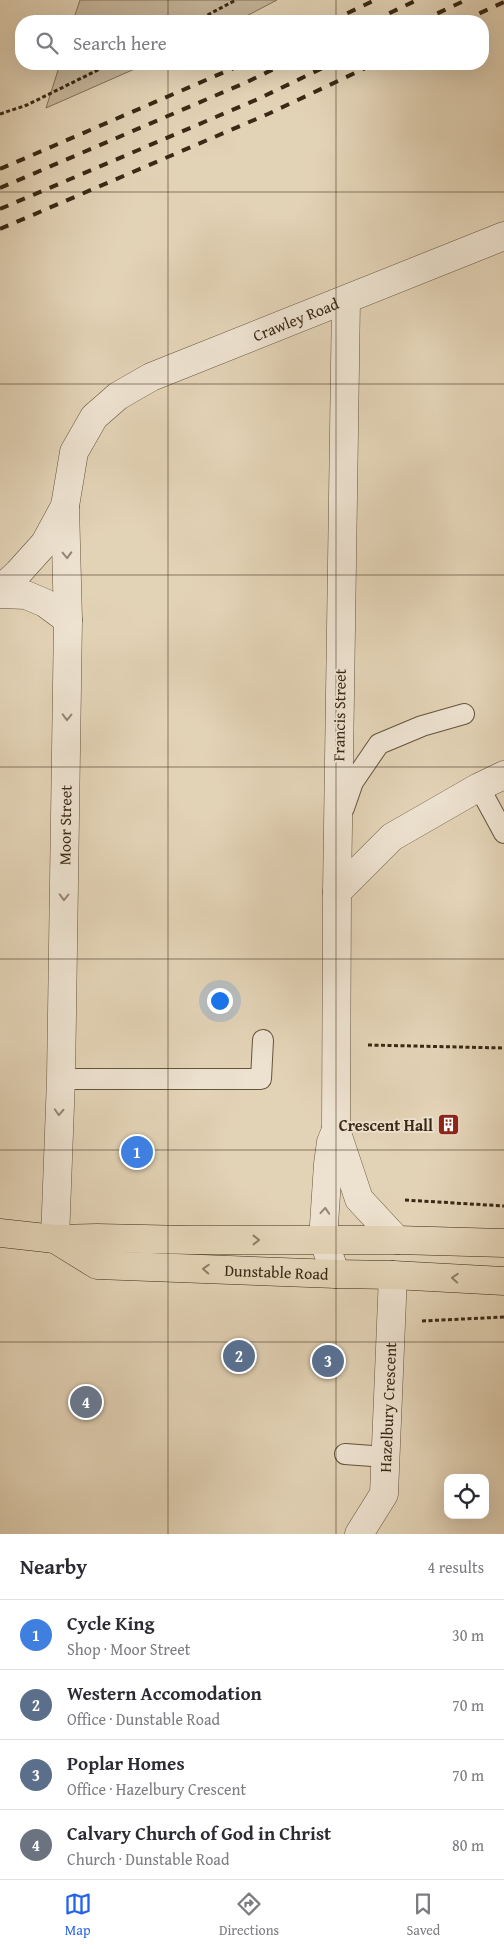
<!DOCTYPE html>
<html lang="en">
<head>
<meta charset="utf-8">
<style>
	body { margin:0; font-family:"Gentium Book Plus",serif; background:#f2f2f3; color:#2b2b33 }
	.controls { position:absolute; right:15px; bottom:15px; display:grid; overflow:hidden; border-radius:10px; box-shadow:0 5px 20px #0002 }
	.controls button { width:45px; height:45px; display:grid; place-items:center; padding:0; border:0; border-bottom:1px solid #e1e1e2; background:#fff; color:#2b2b33; font:25px sans-serif }
	.you { position:absolute; left:219px; top:1000px; width:18px; height:18px; margin:-12px; border:4px solid #fff; border-radius:50%; background:#1a73e8; box-shadow:0 0 0 8px #1a73e833 }
	.badge { display:grid; place-items:center; width:32px; height:32px; border-radius:50%; background:#2563eb; color:#fff; font-size:16px; font-weight:700 }
	.pin { position:absolute; translate:-50% -50%; border:2px solid #fff; box-shadow:0 1px 5px #0006 }
	.list { margin:0; padding:0; list-style:none }
	h2 { display:flex; justify-content:space-between; align-items:center; height:65px; margin:0; padding:0 20px; font-size:21px }
	h2 small { font-size:16px; font-weight:400; color:#7c7c81 }
	.list li { display:grid; grid-template-columns:32px 1fr auto; gap:15px; align-items:center; box-sizing:border-box; height:70px; padding:0 20px; border-top:1px solid #e1e1e2 }
	.list b { display:block; font-size:19px; white-space:nowrap }
	.list p { margin:0; font-size:16px; white-space:nowrap; color:#7c7c81 }
	.list em { font-size:16px; font-style:normal; color:#7c7c81 }
	.icon { flex:none; width:28px; height:28px; fill:none; stroke:currentColor; stroke-width:2; stroke-linecap:round; stroke-linejoin:round }
	.map { position:relative; flex:none; width:504px; height:1534px; overflow:hidden }
	.search { position:absolute; background:#fff; box-shadow:0 5px 20px #0002; left:15px; right:15px; top:15px; height:55px; display:flex; align-items:center; gap:12px; box-sizing:border-box; padding:0 18px; border-radius:20px; color:#7c7c81; font-size:19px }
	.sheet { height:345px; background:#fff }
	nav { display:flex; justify-content:space-around; align-items:center; box-sizing:border-box; height:70px; border-top:1px solid #e1e1e2; background:#fff; font-size:14px; color:#7c7c81 }
	nav a { display:grid; justify-items:center; gap:2px }
	nav .on { color:#2563eb }
	.map>svg:first-child { display:block }
	.green { fill:#c6b69b; stroke:#807058 }
	.lines { fill:none; stroke-linecap:round; stroke-linejoin:round }
	.service-casing { stroke:#64543d; stroke-width:22 }
	.minor-casing { stroke:#64543d; stroke-width:29 }
	.primary-casing { stroke:#3a2915; stroke-width:29 }
	.path { stroke:#3a2915; stroke-width:3; stroke-dasharray:4 2.5; stroke-linecap:butt }
	.service { stroke:#ede2d0; stroke-width:20 }
	.minor { stroke:#ede2d0; stroke-width:28 }
	.primary { stroke:#e3d3b6; stroke-width:28 }
	.rail { stroke:#3a2915; stroke-width:4; stroke-dasharray:9 9; stroke-linecap:butt }
	.oneway { stroke:#948672 }
	.oneway2 { stroke:#8e7e66 }
	.grid { fill:none; stroke:#3a2915; stroke-width:1; stroke-opacity:0.55 }
	.labels { text-anchor:middle; dominant-baseline:central; stroke-width:4; stroke-linejoin:round; paint-order:stroke }
	.street-label { font-size:16px; fill:#3a2915; stroke:#ede2d0 }
	.poi-label { font-size:16px; font-weight:bold; fill:#3a2915; stroke:#ede2d0; text-anchor:end }
</style>
</head>
<body>
<div class="map">
<svg width="504" height="1534" viewBox="0 0 504 1534">
	<rect width="100%" height="100%" fill="#e3d3b6"/>
	<filter id="stains"><feTurbulence type="fractalNoise" baseFrequency=".004" numOctaves="4"/><feColorMatrix values="0 0 0 0 .2 0 0 0 0 .09 0 0 0 0 .02 0 0 0 .5 -.17"/></filter>
	<radialGradient id="worn" r=".72"><stop offset=".6" stop-color="#630" stop-opacity="0"/><stop offset="1" stop-color="#630" stop-opacity=".3"/></radialGradient>
	<path class="green" d="M80,0h197l-40,21h-164z
		M60,64h86l-100,44z"/>
	<g class="lines">
		<defs>
			<path id="service" d="M479,787l25,46
				M344,808l9,-26 26,-38 43,-18 42,-12
				M61,1079h200l2,-39
				M345,1454l41,3"/>
			<g id="minor">
				<path d="M346,300l-9,592 -1,238 23,69 38,41"/>
				<path d="M0,590l18,-17 27,-30 20,-37"/>
				<path d="M0,594l26,1 19,8 23,17"/>
				<path d="M337,892l55,-55 87,-50 25,-12"/>
				<path id="s1" d="M55,1239l6,-160 7,-459 -3,-114 9,-54 20,-35 24,-21 33,-19 353,-141"/>
				<path d="M336,1274l-13,-34 5,-76 3,-22 5,-12"/>
				<path id="s2" d="M359,1534l25,-40 9,-219"/>
			</g>
			<g id="primary">
				<path d="M0,1233l55,6 42,-1 93,2h207l107,3"/>
				<path id="s3" d="M55,1239l42,26 239,9 57,1 111,6"/>
			</g>
		</defs>
		<use href="#service" class="service-casing"/>
		<use href="#minor" class="minor-casing"/>
		<use href="#primary" class="primary-casing"/>
		<path class="path" d="M196,21l40,-21
			M0,114l27,-9 83,-41
			M368,1045l136,3
			M405,1200l99,6
			M422,1321l82,-4"/>
		<use href="#service" class="service"/>
		<use href="#minor" class="minor"/>
		<use href="#primary" class="primary"/>
		<path class="rail" d="M331,21l44,-21
			M373,21l44,-21
			M421,21l45,-21
			M463,21l41,-19
			M0,169l243,-105
			M0,188l247,-106 37,-18
			M0,209l258,-110 73,-35
			M0,229l268,-115 106,-50"/>
	</g>
	<defs><path id="oneway-chevron" d="M-2-3.5L2.5 0L-2 3.5" fill="none" stroke-width="1.6" stroke-linecap="round" stroke-linejoin="round" transform="scale(1.25)"/></defs>
	<g class="oneway">
		<use href="#oneway-chevron" transform="translate(67 555) rotate(88)"/>
		<use href="#oneway-chevron" transform="translate(67 717) rotate(91)"/>
		<use href="#oneway-chevron" transform="translate(64 897) rotate(91)"/>
		<use href="#oneway-chevron" transform="translate(59 1112) rotate(93)"/>
		<use href="#oneway-chevron" transform="translate(325 1211) rotate(-86)"/>
	</g>
	<g class="oneway2">
		<use href="#oneway-chevron" transform="translate(256 1240)"/>
		<use href="#oneway-chevron" transform="translate(206 1269) rotate(-177)"/>
		<use href="#oneway-chevron" transform="translate(455 1278) rotate(-176)"/>
	</g>
	<path class="grid" d="M168,0v21M336,0v21M168,64v1470M336,64v1470M0,192h504M0,384h504M0,575h504M0,767h504M0,959h504M0,1150h504M0,1342h504"/>
	<defs>
		<symbol id="building-square" viewBox="-11 -11 22 22"><rect x="-9" y="-9" width="18" height="18" rx="4" fill="#8f2418" stroke="#ede2d0"/><path d="M-4-6H4V6H1V3H-1V6H-4ZM-2.5-4.3h1.7v1.8h-1.7ZM.8-4.3h1.7v1.8H.8ZM-2.5-1h1.7V.8h-1.7ZM.8-1h1.7V.8H.8Z" fill="#fff"/></symbol>
	</defs>
	<g fill-rule="evenodd">
		<use href="#building-square" x="436" y="1112" width="25" height="25"/>
	</g>
	<g class="labels">
		<g class="street-label">
			<text stroke="none"><textPath href="#s1" startOffset="1054">Crawley Road</textPath></text>
			<text transform="translate(339 715) rotate(-89)">Francis Street</text>
			<text stroke="none"><textPath href="#s1" startOffset="414">Moor Street</textPath></text>
			<text stroke="none"><textPath href="#s3" startOffset="229">Dunstable Road</textPath></text>
			<text stroke="none"><textPath href="#s2" startOffset="134">Hazelbury Crescent</textPath></text>
		</g>
		<g class="poi-label">
			<text x="433" y="1125">Crescent Hall</text>
		</g>
	</g>
	<rect width="100%" height="100%" filter="url(#stains)"/>
	<rect width="100%" height="100%" fill="url(#worn)"/>
</svg>
<div class="controls">
<button><svg class="icon" aria-label="locate" viewBox="0 0 24 24"><circle cx="12" cy="12" r="6"/><path d="M12 2v4M12 18v4M2 12h4M18 12h4"/></svg></button>
</div>
<div class="you"></div>
<div class="pin badge" style="left:137px;top:1152px;background:#3f7fe0">1</div>
<div class="pin badge" style="left:239px;top:1356px;background:#5c6f8a">2</div>
<div class="pin badge" style="left:328px;top:1361px;background:#5c6f8a">3</div>
<div class="pin badge" style="left:86px;top:1402px;background:#6b7280">4</div>
<div class="search"><svg class="icon" aria-label="search" viewBox="0 0 24 24"><circle cx="10" cy="10" r="6"/><path d="M15 15l6 6"/></svg>Search here</div>
</div>
<section class="sheet">
<h2>Nearby<small>4 results</small></h2>
<ul class="list">
<li><span class="badge" style="background:#3f7fe0">1</span><div><b>Cycle King</b><p>Shop · Moor Street</p></div><em>30 m</em></li>
<li><span class="badge" style="background:#5c6f8a">2</span><div><b>Western Accomodation</b><p>Office · Dunstable Road</p></div><em>70 m</em></li>
<li><span class="badge" style="background:#5c6f8a">3</span><div><b>Poplar Homes</b><p>Office · Hazelbury Crescent</p></div><em>70 m</em></li>
<li><span class="badge" style="background:#6b7280">4</span><div><b>Calvary Church of God in Christ</b><p>Church · Dunstable Road</p></div><em>80 m</em></li>
</ul>
</section>
<nav>
<a class="on"><svg class="icon" aria-label="map" viewBox="0 0 24 24"><path d="M3 6l6-2 6 2 6-2v14l-6 2-6-2-6 2zM9 4v14M15 6v14"/></svg>Map</a>
<a><svg class="icon" aria-label="directions" viewBox="0 0 24 24"><path d="M12 3l9 9-9 9-9-9zM9 14v-3h6M13 9l2 2-2 2"/></svg>Directions</a>
<a><svg class="icon" aria-label="saved" viewBox="0 0 24 24"><path d="M7 4h10v16l-5-4-5 4z"/></svg>Saved</a>
</nav>
</body>
</html>
